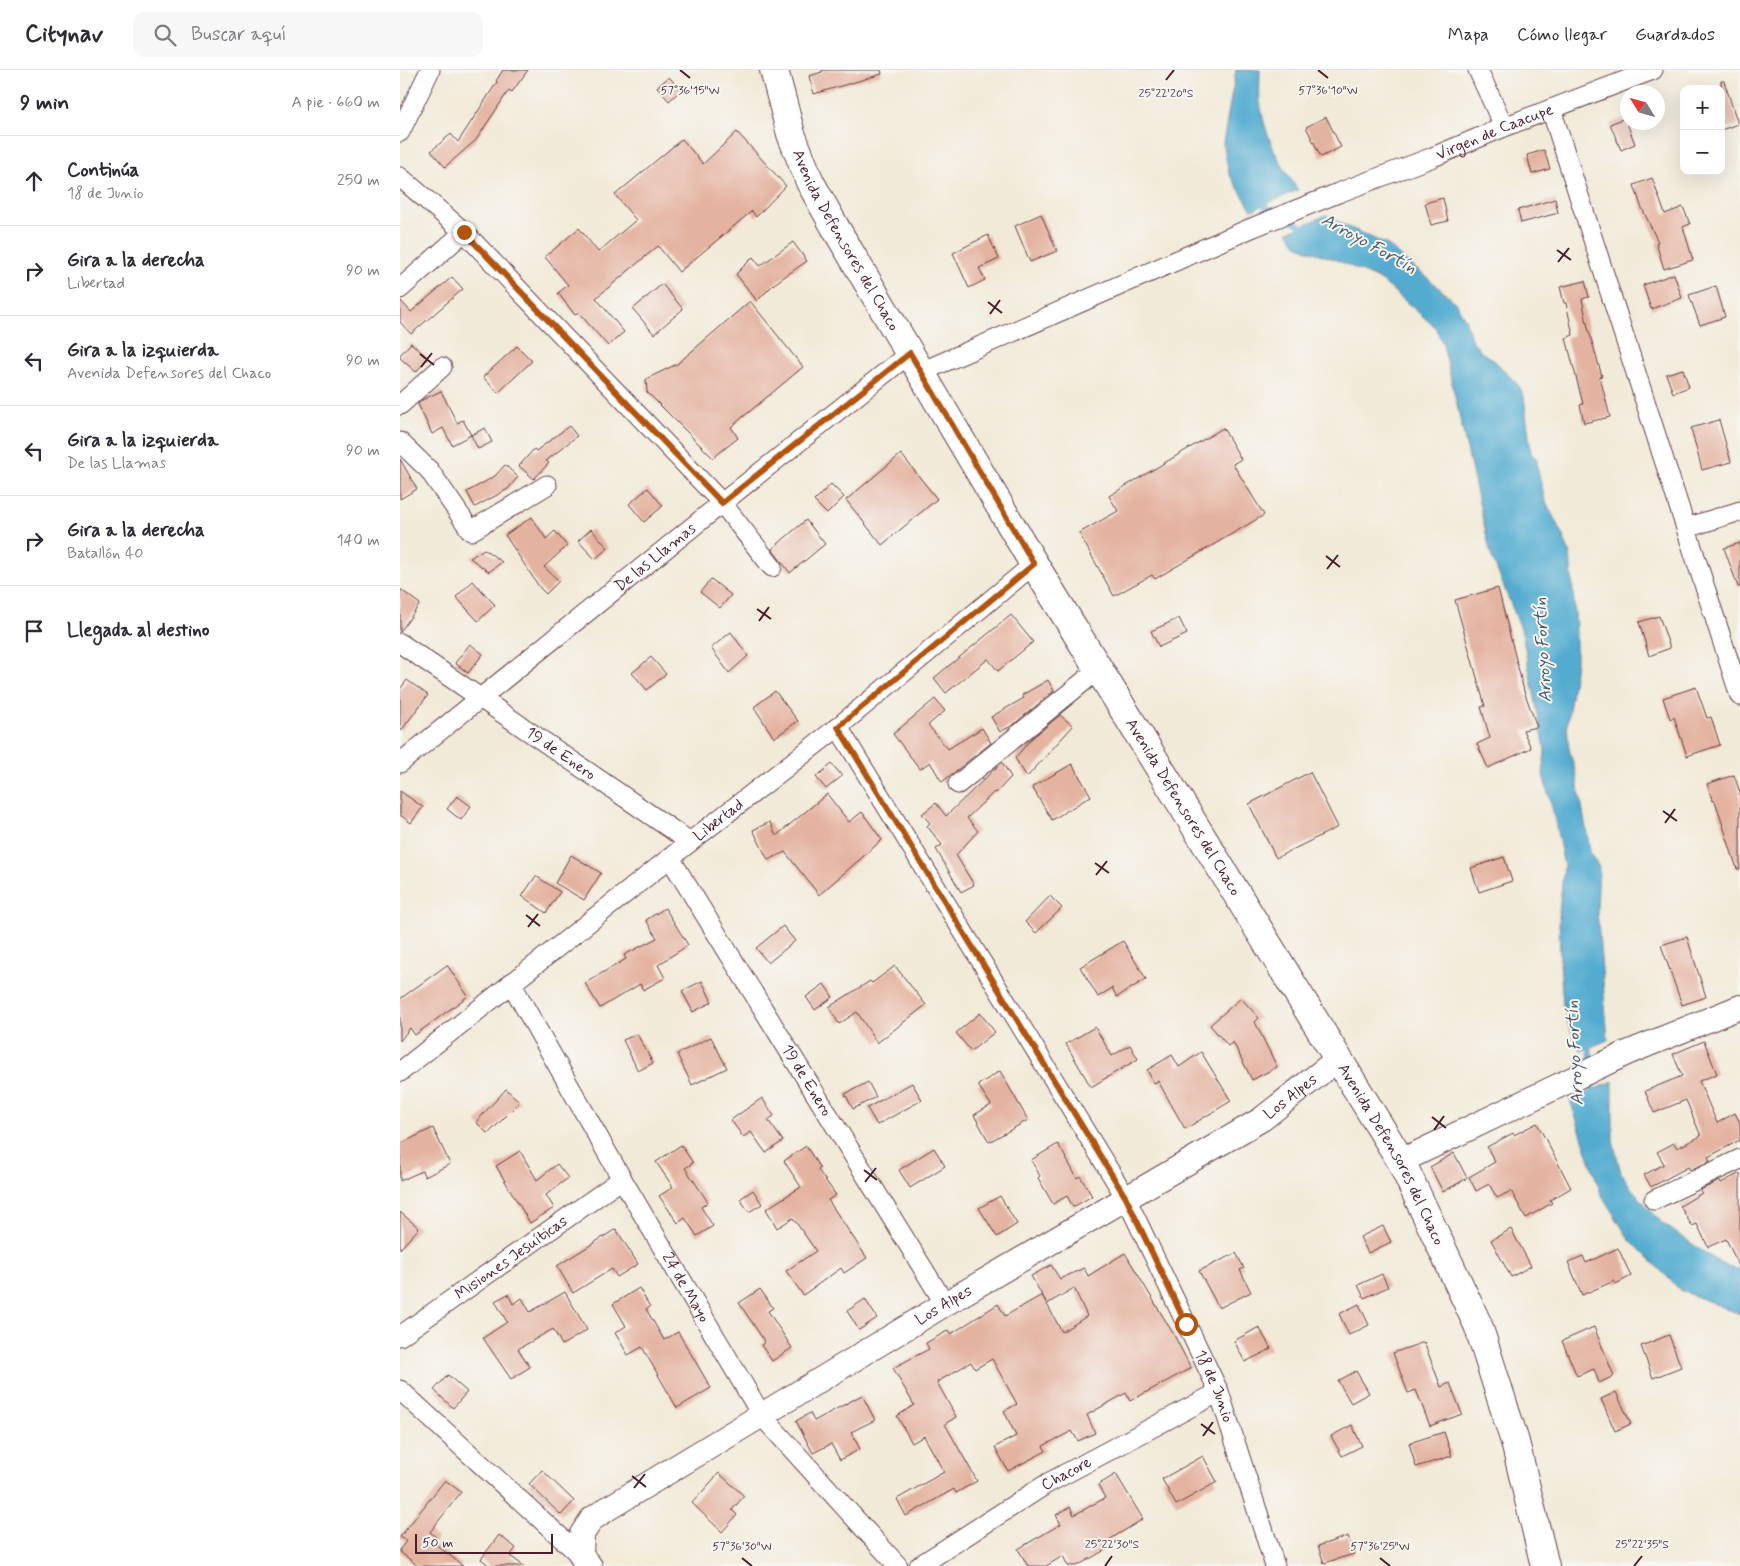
<!DOCTYPE html>
<html lang="es">
<head>
<meta charset="utf-8">
<style>
	body { margin:0; font-family:Mynerve,sans-serif; background:#f7f7f7; color:#2b2b33 }
	.controls { position:absolute; right:15px; top:15px; display:grid; overflow:hidden; border-radius:10px; box-shadow:0 5px 20px #0002 }
	.controls button { width:45px; height:45px; display:grid; place-items:center; padding:0; border:0; border-bottom:1px solid #e1e1e2; background:#fff; color:#2b2b33; font:25px sans-serif }
	.compass { position:absolute; left:1220px; top:15px; width:45px; height:45px; border-radius:50%; background:#fff; box-shadow:0 5px 20px #0002; rotate:307deg }
	.scale { position:absolute; left:15px; bottom:12px; width:138px; box-sizing:border-box; padding-left:5px; border:2px solid #4a1f2b; border-top:0; font-size:14px; line-height:18px; white-space:nowrap; color:#4a1f2b; -webkit-text-stroke:4px #f6f6f2; paint-order:stroke }
	.stop { position:absolute; width:15px; height:15px; margin:-11px; border:4px solid #b45309; border-radius:50%; background:#fff }
	.stop.end { background:#b45309; border-color:#fff; box-shadow:0 1px 5px #0008 }
	.list { margin:0; padding:0; list-style:none }
	h2 { display:flex; justify-content:space-between; align-items:center; height:65px; margin:0; padding:0 20px; font-size:21px }
	h2 small { font-size:16px; font-weight:400; color:#7c7c81 }
	.list li { display:grid; grid-template-columns:32px 1fr auto; gap:15px; align-items:center; box-sizing:border-box; height:90px; padding:0 20px; border-top:1px solid #e1e1e2 }
	.list b { display:block; font-size:19px; white-space:nowrap }
	.list p { margin:0; font-size:16px; white-space:nowrap; color:#7c7c81 }
	.list em { font-size:16px; font-style:normal; color:#7c7c81 }
	.icon { flex:none; width:28px; height:28px; fill:none; stroke:currentColor; stroke-width:2; stroke-linecap:round; stroke-linejoin:round }
	.map { position:relative; flex:none; width:1340px; height:1496px; overflow:hidden }
	header { display:flex; align-items:center; gap:30px; box-sizing:border-box; height:70px; padding:0 25px; background:#fff; border-bottom:1px solid #e1e1e2 }
	header strong { font-size:24px }
	nav { display:flex; gap:28px; margin-inline-start:auto; font-size:18px }
	.search { width:350px; height:45px; background:#f7f7f7; display:flex; align-items:center; gap:12px; box-sizing:border-box; padding:0 18px; border-radius:10px; color:#7c7c81; font-size:19px }
	main { display:flex }
	aside { flex:1; background:#fff }
	.map>svg:first-child { display:block }
	.water { fill:#52acd0; stroke:#4e667e }
	.lines { fill:none; stroke-linecap:round; stroke-linejoin:round }
	.stream { stroke:#52acd0; stroke-width:5.5 }
	.building { fill:#e4b3a0 }
	.minor-casing { stroke:#633d45; stroke-width:21 }
	.tertiary-casing { stroke:#633d45; stroke-width:26 }
	.secondary-casing { stroke:#633d45; stroke-width:30 }
	.minor { stroke:#fff; stroke-width:19 }
	.tertiary { stroke:#fff; stroke-width:24 }
	.secondary { stroke:#fff; stroke-width:28 }
	.route { stroke:#b45309; stroke-width:6 }
	.ticks { fill:none; stroke:#4a1f2b; stroke-width:2 }
	.labels { text-anchor:middle; dominant-baseline:central; stroke-width:4; stroke-linejoin:round; paint-order:stroke }
	.street-label { font-size:16px; fill:#4a1f2b; stroke:#f6f6f2 }
	.water-label { font-size:18px; font-style:italic; fill:#4d576d; stroke:#f6f6f2 }
	.ticks-label { font-size:12px; text-anchor:middle; fill:#4a1f2b; stroke:#f6f6f2; stroke-width:4; stroke-linejoin:round; paint-order:stroke }
</style>
</head>
<body>
<header>
<strong>Citynav</strong>
<div class="search"><svg class="icon" aria-label="search" viewBox="0 0 24 24"><circle cx="10" cy="10" r="6"/><path d="M15 15l6 6"/></svg>Buscar aquí</div>
<nav><a>Mapa</a><a>Cómo llegar</a><a>Guardados</a></nav>
</header>
<main>
<aside>
<h2>9 min<small>A pie · 660 m</small></h2>
<ul class="list">
<li><svg class="icon" aria-label="ahead" viewBox="0 0 24 24"><path d="M12 20V5M6 11l6-6 6 6"/></svg><div><b>Continúa</b><p>18 de Junio</p></div><em>250 m</em></li>
<li><svg class="icon" aria-label="right" viewBox="0 0 24 24"><path d="M7 20v-9h11M14 6l5 5-5 5"/></svg><div><b>Gira a la derecha</b><p>Libertad</p></div><em>90 m</em></li>
<li><svg class="icon" aria-label="left" viewBox="0 0 24 24"><path d="M17 20v-9H6M10 6l-5 5 5 5"/></svg><div><b>Gira a la izquierda</b><p>Avenida Defensores del Chaco</p></div><em>90 m</em></li>
<li><svg class="icon" aria-label="left" viewBox="0 0 24 24"><path d="M17 20v-9H6M10 6l-5 5 5 5"/></svg><div><b>Gira a la izquierda</b><p>De las Llamas</p></div><em>90 m</em></li>
<li><svg class="icon" aria-label="right" viewBox="0 0 24 24"><path d="M7 20v-9h11M14 6l5 5-5 5"/></svg><div><b>Gira a la derecha</b><p>Batallón 40</p></div><em>140 m</em></li>
<li><svg class="icon" aria-label="arrive" viewBox="0 0 24 24"><path d="M6 21V4h12l-3 4 3 4H6"/></svg><div><b>Llegada al destino</b></div></li>
</ul>
</aside>
<div class="map">
<svg width="1340" height="1496" viewBox="0 0 1340 1496">
	<rect width="100%" height="100%" fill="#f6f6f2"/>
	<filter id="ink" filterUnits="userSpaceOnUse"><feTurbulence type="fractalNoise" baseFrequency=".02" numOctaves="2"/><feDisplacementMap in="SourceGraphic" scale="10" xChannelSelector="R" yChannelSelector="G"/><feConvolveMatrix kernelMatrix="1 2 1 2 8 2 1 2 1" color-interpolation-filters="sRGB"/></filter>
	<filter id="wash" filterUnits="userSpaceOnUse"><feTurbulence type="fractalNoise" baseFrequency=".0096" numOctaves="4" result="noise"/><feDisplacementMap in="SourceGraphic" scale="20" xChannelSelector="R" yChannelSelector="G"/><feGaussianBlur stdDeviation="1.12" result="paint"/><feColorMatrix in="noise" values="0 0 0 0 0 0 0 0 0 0 0 0 0 0 0 0 0 1.4 0 .05"/><feComposite in="paint" operator="in"/></filter>
	<g filter="url(#wash)">
		<rect width="100%" height="100%" fill="#f2ead8"/>
		<path class="water" d="M836,0h24c0,10 -1,21 0,31 4,34 19,62 38,89l-46,20 -23,-36 -6,-32z
			M926,145l20,11 42,19 17,16 24,18 27,24 10,18 5,18 10,13 14,9 24,25 5,10 7,57 6,6v8l8,33 18,36 7,18 6,73v36l-9,61 2,25 6,21 16,85 8,12 -2,44 11,129 -27,11 -12,-24 -6,-21 -3,-44 -1,-51 5,-45 -11,-55 -10,-36 2,-26 -24,-120 -30,-74 -48,-211 -8,-17 -53,-46 -45,-21 -27,-9 -13,-6 -9,-13z
			M1213,1011v60l8,32 11,16 30,34 58,40 20,7v44l-60,-24 -51,-51 -28,-45 -31,-94z"/>
		<g class="lines">
			<path class="stream" d="M858,132l20,11
				M887,148l20,11
				M1189,972l2,23
				M1191,1006l2,21"/>
		</g>
		<g id="blocks">
			<path class="building" d="M103,0h25l-16,22 -3,-2 -33,50 -31,27 -14,-16 20,-17 7,8 39,-60 -1,-1z
				M422,0h59l1,4 -68,20 -5,-18 13,-4z
				M269,7l12,13 -12,11 -12,-14z
				M1321,11h3l14,43 -17,6z
				M926,47l15,30 -20,10 -15,-30z
				M1225,48l10,26 -14,6 -11,-26z
				M337,62l49,54 -30,31 -4,-6 -73,61 -21,-26 -62,52 28,34 -16,14 -30,-34 -3,3 -17,-22 10,-8 -23,-28 34,-29 19,24 38,-32 -21,-25 67,-56 21,25z
				M1144,80l6,19 -18,5 -5,-19z
				M1252,108l13,36 18,-7 7,17 -7,3 10,33 -29,9 -8,-26 2,-1 -17,-36 -7,-21z
				M1043,128l5,23 -17,4 -6,-22z
				M1155,129l3,14 -37,10 -3,-13z
				M641,144l16,37 -27,11 -15,-36z
				M588,165l11,24 -20,9 6,12 -16,8 -16,-35z
				M393,172l14,19 -33,23 -17,17 -21,-27 17,-17 7,9z
				M1274,204l8,24 -31,11 -8,-24z
				M52,207l11,12 -52,45 -11,-12v-22l11,12z
				M1185,211l4,16 -7,2 6,29 14,48 -2,1 10,40 -26,6 -4,-18 3,-1 -17,-66 7,-3 -7,-32h-2l-4,-16z
				M262,214l21,25 -29,25 -21,-25z
				M1316,216l9,31 -25,8 -11,-30z
				M350,231l53,66 -72,60 7,11 -25,20 -66,-66 -1,-13 31,-15z
				M11,273l17,15 -12,14 -16,-14v-3z
				M117,276l15,15 -34,32 -15,-16z
				M1283,299l6,18 -16,6 -7,-19z
				M41,321l16,32 6,-3 8,15 -19,10 -9,-17 -11,6 -14,-30 4,-4z
				M1319,350l12,42 -29,8 -11,-42z
				M169,356l8,10 -31,25 3,2 -15,16 -15,-13 15,-17 2,2z
				M85,358l7,14 -14,7 -7,-14z
				M823,358l18,31 -8,5 31,51 -109,64 -3,-4 -38,21 -35,-63 39,-22 -9,-15z
				M501,384l36,45 -55,46 -36,-45z
				M0,389l17,30 -17,10z
				M105,395l13,12 -10,12 -33,18 -8,-15 28,-16z
				M431,414l13,13 -17,17 -13,-13z
				M248,418l15,18 -19,16 -15,-18z
				M132,447l14,22 9,-8 12,15 -23,21 15,14 -13,13 -6,-6 -35,-53z
				M406,450l19,24 -35,29 -18,-24z
				M191,459l17,19 -13,11 -17,-18z
				M1340,473v44h-2l-14,-39z
				M84,479l18,13 -13,10 -19,-14z
				M311,509l20,16 -11,13 -20,-16z
				M73,511l22,24 -17,16 -22,-24z
				M1098,518l26,103 13,36 -14,3 8,18 -43,20 -11,-24 13,-6 -9,-31 4,-1 -30,-106z
				M0,519l20,15 -20,28z
				M611,545l22,27 -35,29 -10,-12 -42,34 -12,-15z
				M1259,546l11,32 -21,8 -10,-34z
				M779,548l8,16 -28,13 -8,-16z
				M331,562l17,24 -19,17 -18,-25z
				M70,574l13,10 -15,19 -13,-10z
				M251,587l15,17 -19,16 -15,-17z
				M7,610l21,15 -28,37v-43z
				M648,610l6,11 -41,34 -13,7 -9,-15 33,-19 -2,-3z
				M1296,617l11,31 4,-1 9,28 -33,11 -13,-39 -4,2 -7,-21z
				M375,621l23,30 -24,17 -20,-31z
				M535,629l10,12 -17,14 20,24 34,-21 9,15 -49,39 -12,-20 -10,7 -27,-35z
				M660,645l13,11 -46,51 -12,-19 16,-19z
				M602,692l9,15 -15,16 -2,-1 -27,26 11,13 -22,24 18,30 -13,7 -25,-43 6,-4 -15,-19 3,-3 -8,-9 14,-11 10,13z
				M432,694l10,12 -16,13 -10,-12z
				M672,694l19,32 -39,24 -20,-33z
				M910,702l28,55 -62,31 -27,-54z
				M1334,705l6,17v77h-3l-22,-68h-2l-6,-17z
				M0,721l23,16 -12,16 -11,-8z
				M427,724l22,28 13,-10 20,28 -63,55 -34,-43 -17,8 -15,-30 17,-8 6,14z
				M57,726l14,10 -10,14 -14,-11z
				M171,785l30,18 -17,27 -29,-17z
				M1104,787l8,24 -33,11 -8,-24z
				M136,806l24,16 -14,21 -24,-17z
				M650,826l12,12 -26,25 -11,-11z
				M265,838l23,37 -30,20 7,13 -22,12 -3,-6 -40,24 -15,-25 41,-24 -2,-4 33,-17 -11,-18z
				M383,856l12,15 -27,22 -12,-15z
				M1287,867l19,60 -24,8 -21,-60z
				M723,871l23,38 -29,18 -5,-9 -14,9 -18,-30z
				M47,895l21,31 -53,39 -5,-7 -10,13v-42z
				M495,896l31,39 -49,38 -20,-31 -18,12 -10,-17 41,-26 2,2z
				M302,911l10,21 -19,10 -11,-21z
				M424,914l9,13 -18,13 -9,-13z
				M841,928l18,20 -4,4 22,45 -25,13 -19,-38 -5,4 -18,-21z
				M580,943l15,19 -24,19 -15,-18z
				M695,957l17,29 18,-11 8,14 -47,28 -25,-43z
				M237,964l16,29 -15,8 -15,-31z
				M311,967l16,31 -35,17 -15,-31z
				M1304,971l13,33 -18,7 18,42 18,-10 5,10v17l-32,17 2,4 -20,9 -2,-3 -37,20 -7,-12 20,-11 -7,-12 17,-9 3,5 24,-12 -15,-36 -32,13 -9,-22 37,-15 -9,-22z
				M801,982l30,49 -46,28 -27,-48 -4,2 -7,-13 25,-15 7,12z
				M600,1001l28,49 -39,22 -15,-27 17,-10 -13,-20z
				M468,1012l8,15 -23,12 -8,-15z
				M512,1013l10,17 -45,25 -10,-17z
				M106,1019l14,13 -32,32 -12,-12z
				M362,1028l12,18 -6,4 15,21 -17,12 -15,-21 -8,5 -12,-17z
				M1137,1053l34,65 -21,12 2,3 -26,15 -15,-27 -14,7 -8,-14 -13,7 -7,-14 26,-15 -8,-15 26,-14 1,2z
				M33,1058l17,36 -25,13 -3,-6 -22,10v-37z
				M658,1074l19,34 3,-2 12,20 -19,11 -6,-11 -14,8 -15,-26 2,-2 -9,-16z
				M281,1075l12,18 -8,5 23,34 -7,5 12,19 -16,10 -12,-18 -7,5 -19,-27 14,-9 -17,-25z
				M406,1076l14,22 -2,2 18,25 -8,5 39,58 -23,15 -3,-5 -38,27 -17,-24 30,-20 -23,-33 -16,10 -11,-19 35,-22 -17,-26z
				M534,1078l11,18 -35,22 -11,-18z
				M120,1081l17,29 20,-16 11,14 -22,17 8,13 -24,15 -34,-57z
				M1054,1083l13,25 -24,14 -13,-25z
				M1340,1103v95l-14,-29 -18,8 -11,-23 -5,2 -12,-20 22,-13 -2,-3 20,-9 1,2z
				M353,1120l9,14 -13,8 -9,-13z
				M600,1126l17,28 -20,13 -18,-29z
				M0,1142l19,16 -19,21z
				M983,1156l8,16 -23,11 -8,-16z
				M216,1159l22,35 -21,13 -5,-8 -39,24 -16,-27z
				M1111,1159l20,37 -20,11 -20,-37z
				M1218,1178l13,28 -15,8 -2,-3 -32,14 -14,-33 15,-6 3,7z
				M725,1183l49,82 17,33 -61,33 -4,-8 -39,22 8,18 -17,8 -6,-10 -29,15 3,5 -38,20 -13,-24 21,-11 -12,-25 13,-7 -25,-45 -17,10 -4,-7 -34,20 19,35 -11,7 32,57 -21,12 -2,-4 -48,27 -9,-17 47,-27 -20,-36 -12,7 -15,-27 17,-11 -21,-37 36,-19 -3,-6 23,-13 2,4 47,-30 7,12 37,-21 20,37 25,-16 -13,-28 -27,16 -16,-28 20,-11 9,14 24,-11 4,8z
				M836,1183l8,15 -4,2 11,22 -32,16 -20,-37z
				M982,1204l6,13 -24,11 -6,-13z
				M239,1218l11,19 -4,2 18,31 14,-8 33,56 -34,20 -35,-61 -14,8 -13,-22 11,-7 -13,-22z
				M360,1219l13,19 -5,3 24,37 -20,13 -11,-16 4,-3 -26,-39z
				M165,1222l22,38 -25,15 -9,-16 -35,20 12,18 -19,12 -28,-41 24,-16 -12,-21 13,-7 5,10 9,-6 8,14z
				M465,1229l12,19 -18,12 -12,-19z
				M959,1234l10,21 -20,10 -10,-21z
				M859,1257l12,22 -26,13 -11,-21z
				M1194,1257l20,49 -15,7 -5,-14 -17,7 -15,-35z
				M1269,1265l12,32 -28,11 -12,-32z
				M1024,1272l17,45 9,-4 12,31 -32,12 -14,-36 -8,3 -15,-40z
				M956,1301l13,22 -18,10 -13,-22z
				M48,1305l19,17 -14,16 -19,-18z
				M1216,1322l15,32 -16,7 -14,-32z
				M462,1325l13,25 -24,12 9,17 -20,11 -9,-16 -18,9 -17,-32 14,-8 4,8z
				M952,1355l10,21 -20,10 -11,-20z
				M1044,1362l8,24 -36,11 -7,-24z
				M803,1386l14,26 -41,23 -14,-26z
				M142,1400l32,31 -13,14 -32,-31z
				M319,1403l25,23 -12,14 5,5 -15,17 -30,-29z
				M716,1404l27,45 -34,21 3,6 -35,20h-9l-5,-10 -17,10h-18l-10,-17 43,-25 -5,-9 14,-8 4,8 31,-17 -7,-13z
				M45,1410l16,12 -31,40 7,6 -3,5 29,23h-45l-18,-14v-3l6,-8 -6,-4z
				M99,1465l17,13 -6,8 14,10h-34l-9,-7z
				M948,1466l6,18 -30,9 -6,-17z"/>
		</g>
	</g>
	<g filter="url(#ink)">
		<use href="#blocks" fill-opacity="0" stroke="#633d45" stroke-width="1"/>
		<g class="lines">
			<defs>
				<g id="minor">
					<path d="M1078,0l26,57"/>
					<path d="M1151,39l189,587"/>
					<path d="M0,62l30,-62"/>
					<path d="M0,107l64,55 258,271 50,64"/>
					<path d="M0,219l64,-57"/>
					<path id="s1" d="M521,302l328,-143 89,-36 95,-36 71,-30 149,-57"/>
					<path d="M0,335l42,-38"/>
					<path d="M0,372l29,28 42,61 76,-46"/>
					<path d="M1286,458l54,-17"/>
					<path id="s2" d="M0,573l290,199"/>
					<path id="s3" d="M438,657l288,471 93,194 56,174"/>
					<path id="s4" d="M0,693l322,-260 188,-150"/>
					<path d="M558,714l141,-115"/>
					<path id="s5" d="M270,788l275,446"/>
					<path id="s6" d="M111,913l111,196 140,237 136,150"/>
					<path id="s7" d="M0,1002l290,-230 148,-115 196,-163"/>
					<path d="M1254,1130l86,-41"/>
					<path id="s8" d="M0,1266l222,-157"/>
					<path d="M0,1320l181,166"/>
					<path id="s9" d="M519,1496l129,-83 171,-91"/>
				</g>
				<g id="tertiary">
					<path d="M1001,1091l226,-108 113,-46"/>
					<path id="s10" d="M190,1496l-9,-10 1,-22 10,-15 15,-10 338,-205 317,-185 76,-60"/>
				</g>
				<g id="secondary">
					<path id="s11" d="M374,0l17,64 19,48 25,45 199,337 367,597 77,164 37,117 30,124"/>
				</g>
			</defs>
			<use href="#minor" class="minor-casing"/>
			<use href="#tertiary" class="tertiary-casing"/>
			<use href="#secondary" class="secondary-casing"/>
			<use href="#minor" class="minor"/>
			<use href="#tertiary" class="tertiary"/>
			<use href="#secondary" class="secondary"/>
		</g>
	</g>
	<g class="lines" filter="url(#ink)">
		<path class="route" d="M64,162l258,271 188,-150 124,211 -196,163 288,471 60,126"/>
	</g>
	<path class="ticks" d="M280,0l10,8M918,0l10,8M766,10l8,-10M1157,180l14,10M1158,192l11,-14M588,232l14,11M590,244l10,-14M20,284l14,11M21,297l11,-14M926,486l14,11M927,499l11,-14M357,539l14,10M359,551l10,-14M1263,741l14,10M1265,753l10,-14M695,793l14,10M696,805l11,-14M126,845l14,11M128,857l10,-13M1032,1047l14,11M1034,1060l10,-14M464,1100l13,10M465,1112l11,-14M801,1354l14,10M803,1366l10,-14M232,1406l14,11M234,1418l11,-14M342,1488l10,8M980,1488l10,8M705,1496l7,-10M1234,1496l8,-10"/>
	<g class="labels">
		<g class="street-label">
			<text stroke="none"><textPath href="#s1" startOffset="622">Virgen de Caacupe</textPath></text>
			<text stroke="none"><textPath href="#s11" startOffset="186">Avenida Defensores del Chaco</textPath></text>
			<text stroke="none"><textPath href="#s4" startOffset="328">De las Llamas</textPath></text>
			<text stroke="none"><textPath href="#s2" startOffset="195">19 de Enero</textPath></text>
			<text stroke="none"><textPath href="#s11" startOffset="846">Avenida Defensores del Chaco</textPath></text>
			<text stroke="none"><textPath href="#s7" startOffset="406">Libertad</textPath></text>
			<text stroke="none"><textPath href="#s5" startOffset="261">19 de Enero</textPath></text>
			<text stroke="none"><textPath href="#s10" startOffset="870">Los Alpes</textPath></text>
			<text stroke="none"><textPath href="#s11" startOffset="1251">Avenida Defensores del Chaco</textPath></text>
			<text stroke="none"><textPath href="#s8" startOffset="136">Misiones Jesuíticas</textPath></text>
			<text stroke="none"><textPath href="#s6" startOffset="351">24 de Mayo</textPath></text>
			<text stroke="none"><textPath href="#s10" startOffset="465">Los Alpes</textPath></text>
			<text stroke="none"><textPath href="#s3" startOffset="760">18 de Junio</textPath></text>
			<text stroke="none"><textPath href="#s9" startOffset="174">Chacore</textPath></text>
		</g>
		<g class="water-label">
			<text transform="translate(969 174) rotate(29)">Arroyo Fortín</text>
			<text transform="translate(1143 580) rotate(-93)">Arroyo Fortín</text>
			<text transform="translate(1175 983) rotate(-93)">Arroyo Fortín</text>
		</g>
	</g>
	<g class="ticks-label">
		<text x="290" y="24">57°36'15"W</text>
		<text x="928" y="24">57°36'10"W</text>
		<text x="766" y="27">25°22'20"S</text>
		<text x="712" y="1478">25°22'30"S</text>
		<text x="1242" y="1478">25°22'35"S</text>
		<text x="342" y="1480">57°36'30"W</text>
		<text x="980" y="1480">57°36'25"W</text>
	</g>
</svg>
<div class="controls">
<button>+</button>
<button>−</button>
</div>
<svg class="compass" viewBox="-18 -18 36 36"><path d="M0-13l5 13h-10z" fill="#e53935"/><path d="M0 13l5-13h-10z" fill="#7c7c81"/></svg>
<div class="scale">50 m</div>
<div class="stop" style="left:786px;top:1254px"></div>
<div class="stop end" style="left:64px;top:162px"></div>
</div>
</main>
</body>
</html>
